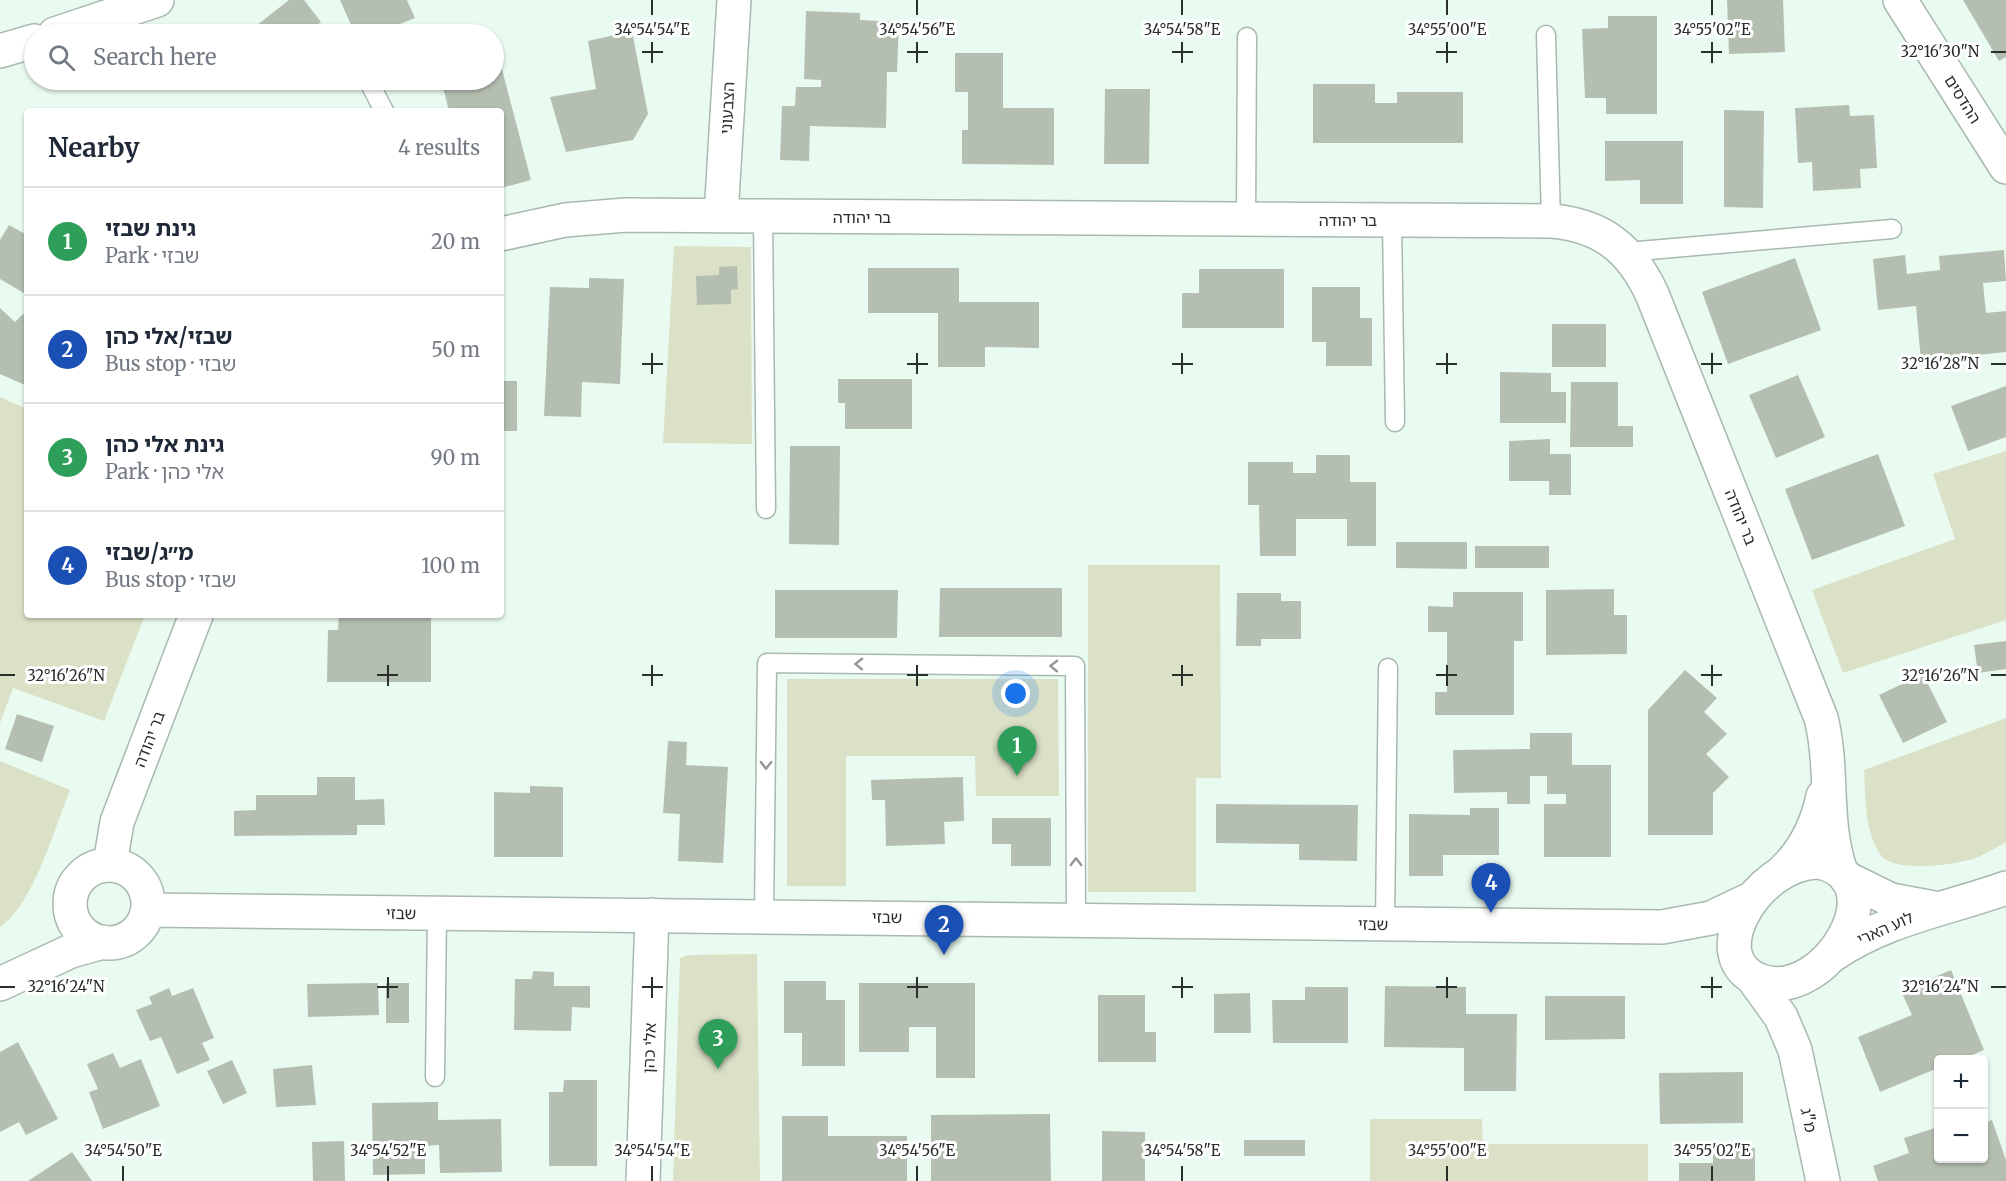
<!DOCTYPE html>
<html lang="en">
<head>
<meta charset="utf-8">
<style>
	body { margin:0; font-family:Merriweather,"Noto Sans Hebrew",serif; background:#f2f2f3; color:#1f2937 }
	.controls { position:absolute; right:18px; bottom:18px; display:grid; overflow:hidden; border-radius:6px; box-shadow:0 2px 4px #0004 }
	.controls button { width:54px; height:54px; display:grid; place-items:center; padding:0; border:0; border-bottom:2px solid #e0e1e3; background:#fff; color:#1f2937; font:30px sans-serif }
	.you { position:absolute; left:1016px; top:694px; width:21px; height:21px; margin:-15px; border:4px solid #fff; border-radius:50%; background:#1a73e8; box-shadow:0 0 0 9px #1a73e833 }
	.badge { display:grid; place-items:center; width:39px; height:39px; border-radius:50%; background:#ea580c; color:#fff; font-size:20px; font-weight:700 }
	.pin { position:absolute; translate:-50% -50px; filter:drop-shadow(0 2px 3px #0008) }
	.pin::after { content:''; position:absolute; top:32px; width:21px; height:18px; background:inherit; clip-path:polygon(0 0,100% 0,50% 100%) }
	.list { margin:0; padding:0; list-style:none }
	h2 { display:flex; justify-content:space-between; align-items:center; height:78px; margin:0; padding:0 24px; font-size:26px }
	h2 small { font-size:20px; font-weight:400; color:#747a83 }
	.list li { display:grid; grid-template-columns:39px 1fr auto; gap:18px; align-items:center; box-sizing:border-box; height:108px; padding:0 24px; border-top:2px solid #e0e1e3 }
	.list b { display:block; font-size:22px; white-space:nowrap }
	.list p { margin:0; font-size:20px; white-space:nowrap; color:#747a83 }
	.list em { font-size:20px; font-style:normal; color:#747a83 }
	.icon { flex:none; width:33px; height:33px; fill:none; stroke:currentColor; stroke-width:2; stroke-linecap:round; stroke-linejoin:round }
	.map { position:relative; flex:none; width:2006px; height:1181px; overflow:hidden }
	.search { position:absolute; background:#fff; box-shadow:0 2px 4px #0004; left:24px; top:24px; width:480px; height:66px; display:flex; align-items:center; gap:15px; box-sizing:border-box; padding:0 21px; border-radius:33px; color:#747a83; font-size:22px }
	.panel { position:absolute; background:#fff; box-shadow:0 2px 4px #0004; left:24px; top:108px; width:480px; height:510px; border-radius:6px }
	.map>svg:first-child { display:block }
	.green { fill:#dbe1c7 }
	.building { fill:#b5bfb1 }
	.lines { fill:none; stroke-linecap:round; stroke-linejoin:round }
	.lane-casing { stroke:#a8b9ae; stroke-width:21 }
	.street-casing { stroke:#a8b9ae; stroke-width:36 }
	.secondary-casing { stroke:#a8b9ae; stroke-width:36 }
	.lane { stroke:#fff; stroke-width:18 }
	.street { stroke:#fff; stroke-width:33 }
	.secondary { stroke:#fff; stroke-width:33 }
	.oneway { stroke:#949795 }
	.ticks { fill:none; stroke:#292f2b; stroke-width:2 }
	.labels { text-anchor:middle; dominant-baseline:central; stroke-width:6; stroke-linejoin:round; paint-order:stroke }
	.street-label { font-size:16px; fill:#292f2b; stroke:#fff }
	.ticks-label { font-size:15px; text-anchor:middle; fill:#292f2b; stroke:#fff; stroke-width:6; stroke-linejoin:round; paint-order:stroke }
</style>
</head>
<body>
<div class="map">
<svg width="2006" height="1181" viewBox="0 0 2006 1181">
	<rect width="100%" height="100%" fill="#e9fbf0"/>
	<path class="green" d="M674,246l77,1 1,197 -89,-1z
		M0,397l27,12v206h118l-41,106 -91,-33 -13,35z
		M2006,451v169l-163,53 -31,-83 143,-51 -22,-65z
		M1088,565h132l1,213h-25v114h-108z
		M787,679h271l1,117h-83l-1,-40h-129v130h-59z
		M2006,718v124c-9,5 -19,11 -28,15 -19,8 -86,17 -98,-3 -16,-25 -14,-55 -16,-84z
		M0,761l70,29c-16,39 -36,114 -70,137z
		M757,954l3,227h-87l7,-223 8,-3z
		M1370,1119h112l1,25h165v37h-278z"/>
	<path class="building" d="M289,0h15l17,22 -16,12h-49l-4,-5z
		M340,0h67l8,18 -40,16h-20z
		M1727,0h56l2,52 -56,2z
		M1963,0h43v57l-7,4z
		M806,11l54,2v7l39,2 -2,50h-10l-1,56 -76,-2 -1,35 -29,-1 2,-54h13l1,-19h25v-7l-17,-1z
		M1608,16h49v98h-51v-16h-21l-3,-69 26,-1z
		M632,31l16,83 -15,26 -67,12 -16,-55 46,-8 -8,-48z
		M494,39l37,141 -30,8v-77h-52l-6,-24 8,-2 -1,-5h44z
		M955,53h48v55h51v57l-92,-1v-34h6v-38h-13z
		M1313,84h62v19h22v-11h66v51h-150z
		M1105,89h45l-1,75h-45z
		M1849,105l1,11 24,-1 3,53 -17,1 1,19 -48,3 -1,-29 -14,1 -3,-55z
		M1724,110l40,1 -1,97 -39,-1z
		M1605,141h78v63h-43v-24l-35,1z
		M9,225l18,10v60l-27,-16v-39z
		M2004,250l2,31 -23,2 3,30 20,-2v41l-85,9 -5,-55 -38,4 -5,-51 32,-4 2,19 33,-4 -1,-14z
		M1795,258l26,72 -93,34 -26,-72z
		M737,266l1,23 -7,1v14l-34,1 -1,-29 23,-1v-8z
		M868,268h91v34h80v46l-54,-1v20h-47v-54h-70z
		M1199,269h85v59h-102v-35h17z
		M589,278l35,1 -4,105 -38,-2 -1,35 -37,-1 6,-129 39,1z
		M1312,287h48v31h12v48h-46v-24h-14z
		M0,308l15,14 8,-8 4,2v70l-27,-12z
		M1552,324h54v43h-54z
		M1500,372l51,1v19h15v31h-66z
		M1798,375l27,62 -49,21 -27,-63z
		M838,379h74v50h-67v-26h-7z
		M501,381h16v50h-16z
		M1571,382h47v44h15v21h-63z
		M2006,386v51l-38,14 -17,-45z
		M1550,439v15h21v41h-22v-14h-40v-40z
		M790,446h50l-1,99 -50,-1z
		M1878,454l27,72 -93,34 -27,-71z
		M1316,455h34v27h26v64h-29v-27h-51v37h-36l-1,-51h-11v-43h45v11h23z
		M1396,542h71v27l-71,-1z
		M1475,546h74v22h-74z
		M940,588h122v49h-123z
		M1614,589v26h13v39l-81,1v-65z
		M775,590h123l-1,48h-122z
		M1453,592h70v49h-9v74h-79v-23h12v-60h-19v-26l25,1z
		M1237,593h44v8h20v38h-40v7h-25z
		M339,615h92v67h-104l1,-52h10z
		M2006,641v28l-28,4 -4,-28z
		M1685,670l32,28 -13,14 23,22 -21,20 23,23 -16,16v42h-65v-125z
		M1923,674l24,48 -44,21 -24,-48z
		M17,714l37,12 -12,36 -37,-13z
		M1530,733h42v32h39v92h-67v-53h22v-10h-19v-18h-17v28h-23v-12l-53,1 -1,-43 77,-1z
		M668,741l19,1 -1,23 42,2 -5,96 -45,-2 2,-47 -17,-1z
		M317,777h38v23l29,-1 1,26h-28v10l-123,1v-25l22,-1v-15h61z
		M963,777l1,44 -20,1 1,22 -59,2 -1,-46h-13l-1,-20z
		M530,786l33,1v70h-69v-65l36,1z
		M1216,804l142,1 -1,56 -58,-1v-16l-83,-1z
		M1470,808h29v47h-56v21h-34v-62l61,1z
		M992,818h59v48h-40v-22h-19z
		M1951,970l33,80 -24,10h-22v8l-58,24 -22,-55 54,-22 -11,-24z
		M533,971l21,1v14h36v22l-18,-1 -1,24 -57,-1 1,-51h17z
		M784,981h42v19h19v66h-43v-33h-18z
		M378,983l1,32 -71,2 -1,-33z
		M386,983h23v40h-23z
		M859,983h116v95h-39v-51h-27v25h-50z
		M1385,986l81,1v27h51l-1,77h-52v-43l-80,-1z
		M1305,987h43v56h-75l-1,-43h33z
		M169,988l3,8 21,-8 21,50 -12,5 8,17 -33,14 -16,-37 -11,4 -14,-31 16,-6 -3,-7z
		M1250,993l1,40h-37v-39z
		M1098,995h47v37h11v30h-58z
		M1545,996h80v43l-80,1z
		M18,1042l40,77 -32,16 -7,-13 -19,10v-80z
		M113,1053l7,15 21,-9 19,47 -57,23 -14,-37 9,-3 -11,-25z
		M232,1060l15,33 -24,11 -16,-33z
		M312,1065l4,40 -40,2 -3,-38z
		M1743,1072v51l-83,1 -1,-51z
		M564,1080h33v86h-48v-74h14z
		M438,1102v18l63,-1 1,53 -62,1 -1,-28 -14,1v28l-52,1 -1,-72z
		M1050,1114l1,67h-120v-66z
		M782,1116h46v20h79v45h-125z
		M1992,1120l14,40v21h-128l-5,-15 36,-13 -5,-15 34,-11v31h46v-35z
		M1102,1131l43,1v49h-43z
		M1244,1140h61v16h-61z
		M344,1141l1,40h-32l-1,-39z
		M1755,1148v33h-76v-18h34v-14z
		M72,1152l20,29h-64z"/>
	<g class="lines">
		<defs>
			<path id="lane" d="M1546,35l5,186
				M368,80l16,31
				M763,217l3,292
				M1246,219l1,-182
				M1392,220l3,202
				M1627,252l265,-23
				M764,915l3,-252 308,3 1,255
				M1385,924l3,-256
				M435,1077l2,-164"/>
			<path id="street" d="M1900,0l106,167
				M55,34l102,-34
				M0,51l34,-10
				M721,216l13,-216
				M501,234l64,-14 61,-5 925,6c51,4 80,28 101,73l169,424c13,51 2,103 20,154
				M110,864l7,-42 79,-207
				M1784,870c21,-20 33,-45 39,-74
				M1846,878l45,22 43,8
				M1831,956c56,-38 113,-46 175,-68
				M643,1181l9,-266"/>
			<path id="secondary" d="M1819,862c80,17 7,141 -58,119 -62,-21 -5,-119 58,-119z
				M70 904a39 39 0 1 1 78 0a39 39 0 1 1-78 0Z
				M148,910l1514,17 49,-9 40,-19
				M1752,977l29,40 14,33 28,131
				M0,984l71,-33 32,-9"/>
		</defs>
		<use href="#lane" class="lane-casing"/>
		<use href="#street" class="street-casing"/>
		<use href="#secondary" class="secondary-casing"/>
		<use href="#lane" class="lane"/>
		<use href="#street" class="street"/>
		<use href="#secondary" class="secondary"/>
	</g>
	<defs><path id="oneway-chevron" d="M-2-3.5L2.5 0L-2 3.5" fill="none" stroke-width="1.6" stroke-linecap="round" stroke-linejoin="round" transform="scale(1.5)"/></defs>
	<g class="oneway">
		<use href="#oneway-chevron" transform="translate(859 664) rotate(-179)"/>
		<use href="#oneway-chevron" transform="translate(1054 666) rotate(-179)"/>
		<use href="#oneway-chevron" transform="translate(766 765) rotate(91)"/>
		<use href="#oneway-chevron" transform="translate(1076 862) rotate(-90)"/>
	</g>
	<path class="ticks" d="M652,0v15M917,0v15M1182,0v15M1447,0v15M1712,0v15M652,42v21M917,42v21M1182,42v21M1447,42v21M1712,42v21M642,52h21M907,52h21M1172,52h21M1436,52h21M1701,52h21M1991,52h15M652,353v21M917,353v21M1182,353v21M1447,353v21M1712,353v21M642,364h21M907,364h21M1172,364h21M1436,364h21M1701,364h21M1991,364h15M388,665v21M652,665v21M917,665v21M1182,665v21M1447,665v21M1712,665v21M0,675h15M377,675h21M642,675h21M907,675h21M1172,675h21M1436,675h21M1701,675h21M1991,675h15M388,977v21M652,977v21M917,977v21M1182,977v21M1447,977v21M1712,977v21M0,987h15M377,987h21M642,987h21M907,987h21M1172,987h21M1436,987h21M1701,987h21M1991,987h15M123,1166v15M388,1166v15M652,1166v15M917,1166v15M1182,1166v15M1447,1166v15M1712,1166v15"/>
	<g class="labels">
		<g class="street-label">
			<text transform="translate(1963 99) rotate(58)">ההדסים</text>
			<text transform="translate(727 108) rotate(-87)">הצבעוני</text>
			<text x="862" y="217">בר יהודה</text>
			<text x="1348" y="220">בר יהודה</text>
			<text transform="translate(1741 517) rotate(68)">בר יהודה</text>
			<text transform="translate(149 739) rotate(-69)">בר יהודה</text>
			<text transform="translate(401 913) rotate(1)">שבזי</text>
			<text transform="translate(887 917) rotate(1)">שבזי</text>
			<text transform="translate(1373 924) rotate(1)">שבזי</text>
			<text transform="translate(1885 928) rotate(-24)">לוע הארי</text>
			<text transform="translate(649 1048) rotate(-88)">אלי כהן</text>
			<text transform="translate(1809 1120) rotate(78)">מ"ג</text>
		</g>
	</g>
	<g class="ticks-label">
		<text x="652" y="35">34°54'54"E</text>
		<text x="917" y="35">34°54'56"E</text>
		<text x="1182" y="35">34°54'58"E</text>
		<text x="1447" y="35">34°55'00"E</text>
		<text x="1712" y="35">34°55'02"E</text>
		<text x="1940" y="57">32°16'30"N</text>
		<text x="1940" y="369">32°16'28"N</text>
		<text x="66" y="681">32°16'26"N</text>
		<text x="1940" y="681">32°16'26"N</text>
		<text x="66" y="992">32°16'24"N</text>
		<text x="1940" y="992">32°16'24"N</text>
		<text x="123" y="1156">34°54'50"E</text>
		<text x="388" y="1156">34°54'52"E</text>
		<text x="652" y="1156">34°54'54"E</text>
		<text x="917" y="1156">34°54'56"E</text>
		<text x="1182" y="1156">34°54'58"E</text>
		<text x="1447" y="1156">34°55'00"E</text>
		<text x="1712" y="1156">34°55'02"E</text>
	</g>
</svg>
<div class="controls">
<button>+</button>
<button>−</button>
</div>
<div class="you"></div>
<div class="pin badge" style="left:1017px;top:776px;background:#2e9e5b">1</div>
<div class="pin badge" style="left:944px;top:955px;background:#1a4fb4">2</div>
<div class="pin badge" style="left:718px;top:1069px;background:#2e9e5b">3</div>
<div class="pin badge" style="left:1491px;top:913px;background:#1a4fb4">4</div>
<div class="search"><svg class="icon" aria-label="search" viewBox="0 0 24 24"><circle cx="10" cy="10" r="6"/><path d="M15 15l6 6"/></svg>Search here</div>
<section class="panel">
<h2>Nearby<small>4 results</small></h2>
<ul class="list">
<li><span class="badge" style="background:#2e9e5b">1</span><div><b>גינת שבזי</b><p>Park · שבזי</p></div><em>20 m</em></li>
<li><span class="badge" style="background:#1a4fb4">2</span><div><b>שבזי/אלי כהן</b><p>Bus stop · שבזי</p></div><em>50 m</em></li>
<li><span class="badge" style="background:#2e9e5b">3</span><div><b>גינת אלי כהן</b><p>Park · אלי כהן</p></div><em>90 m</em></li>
<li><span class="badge" style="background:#1a4fb4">4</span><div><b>מ״ג/שבזי</b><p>Bus stop · שבזי</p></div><em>100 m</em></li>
</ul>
</section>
</div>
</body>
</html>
